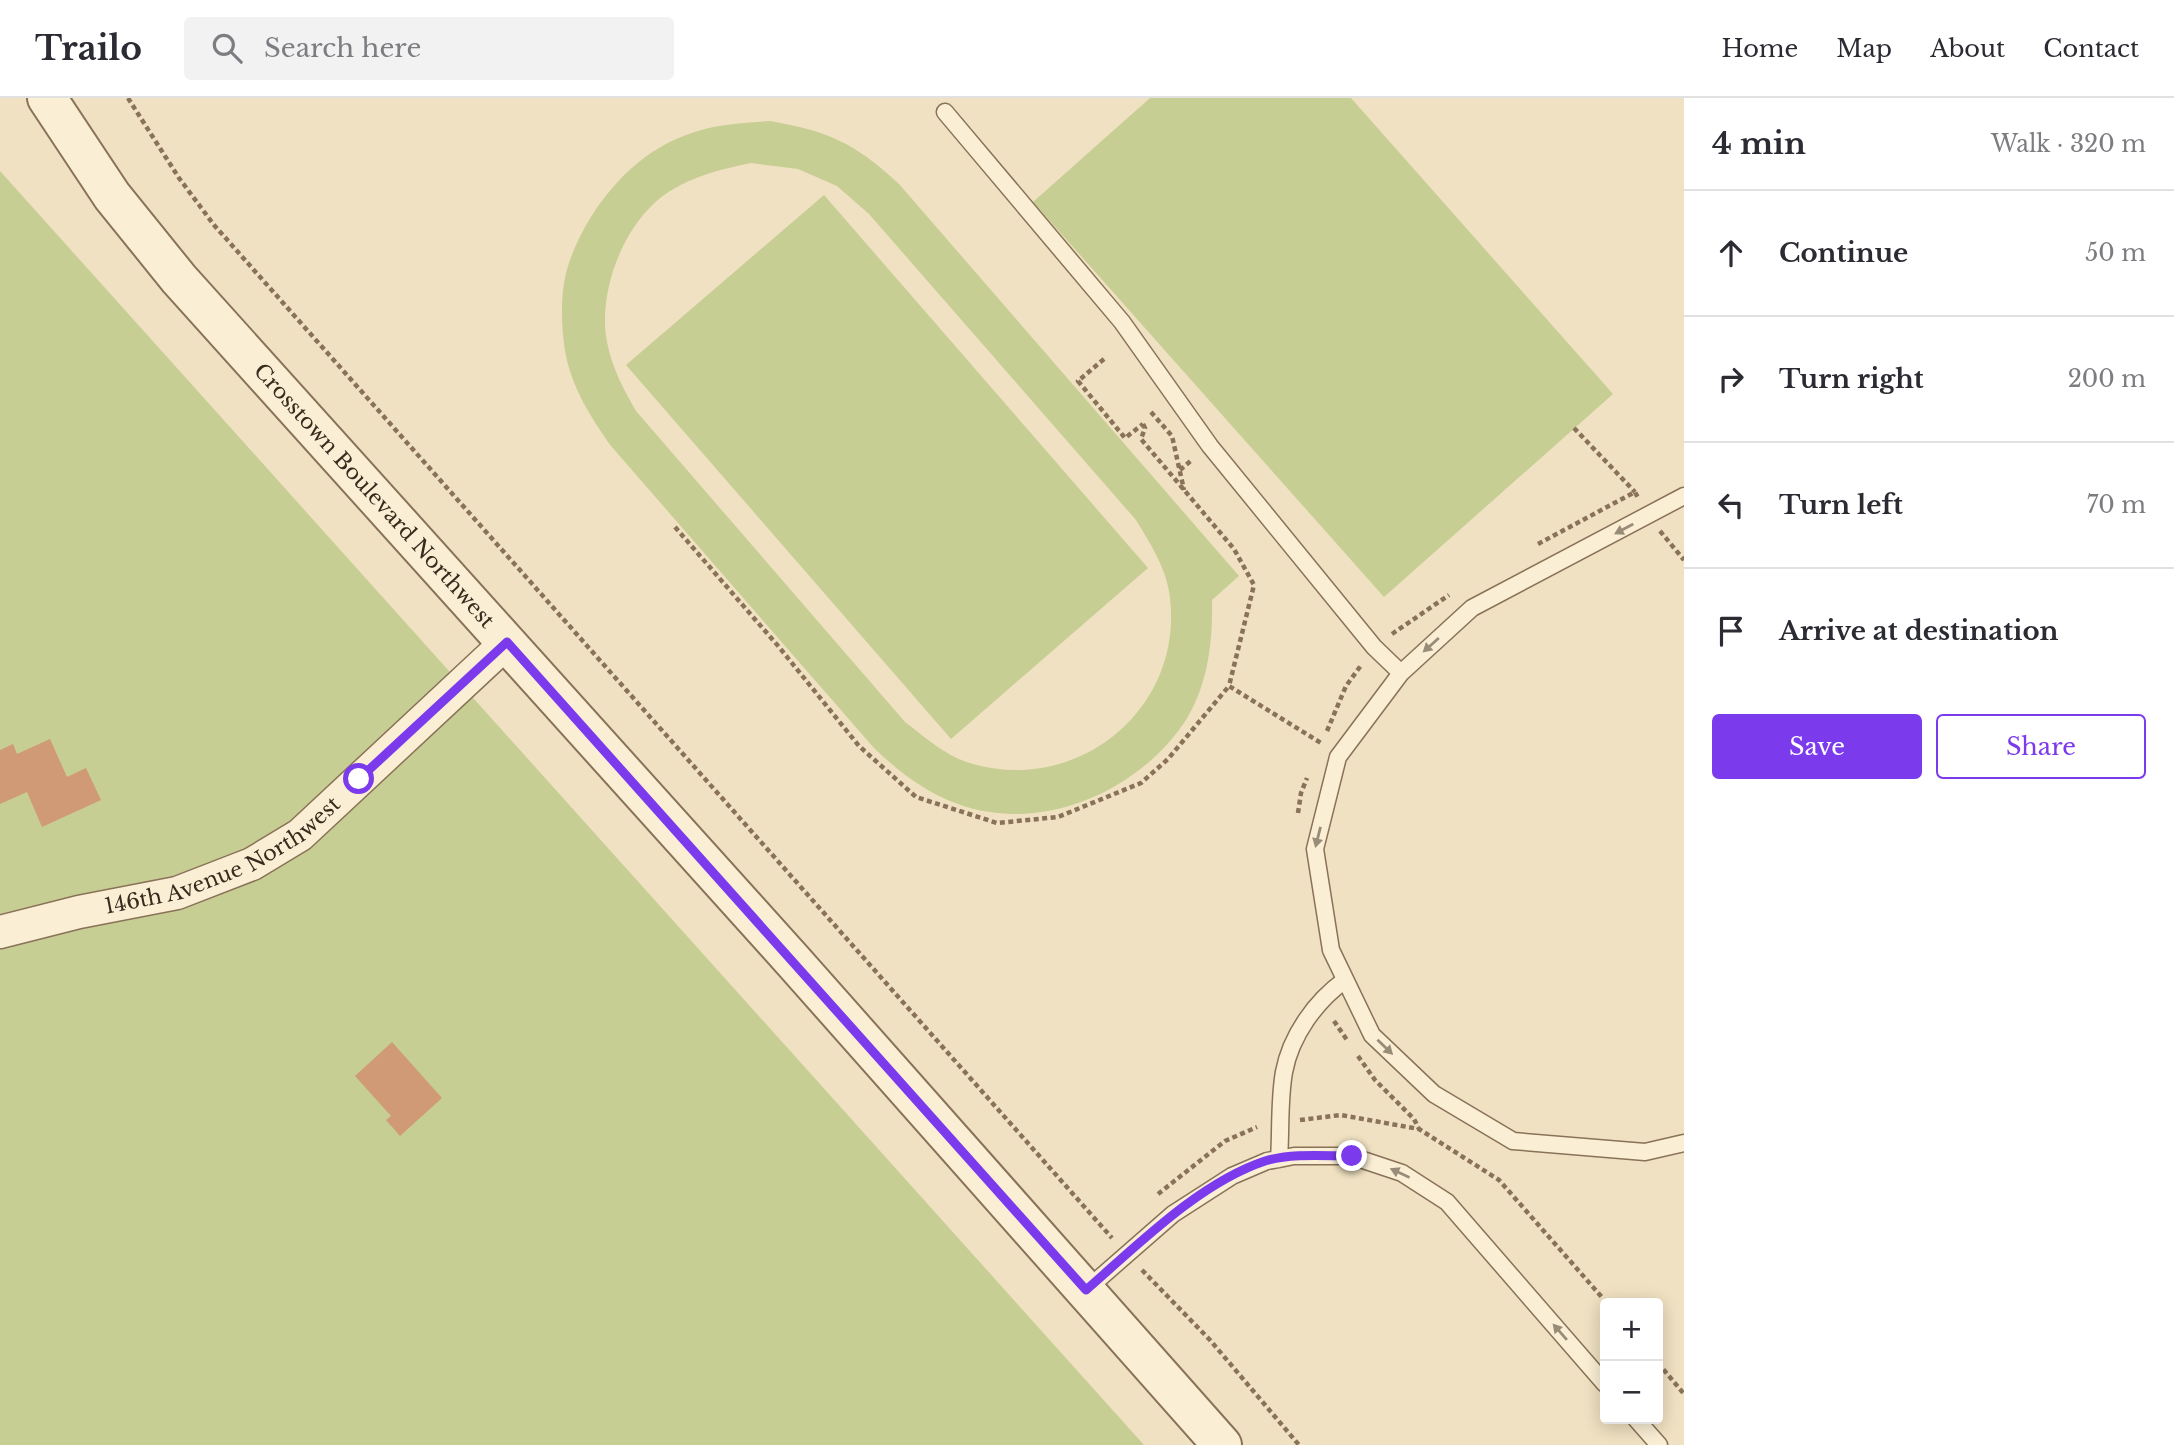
<!DOCTYPE html>
<html lang="en">
<head>
<meta charset="utf-8">
<style>
	body { margin:0; font-family:"Libre Baskerville",serif; background:#f2f2f3; color:#2b2b33 }
	.controls { position:absolute; right:21px; bottom:21px; display:grid; overflow:hidden; border-radius:7px; box-shadow:0 4px 18px #0003 }
	.controls button { width:63px; height:63px; display:grid; place-items:center; padding:0; border:0; border-bottom:2px solid #e1e1e2; background:#fff; color:#2b2b33; font:35px sans-serif }
	.stop { position:absolute; width:21px; height:21px; margin:-16px; border:5px solid #7c3aed; border-radius:50%; background:#fff }
	.stop.end { background:#7c3aed; border-color:#fff; box-shadow:0 2px 7px #0008 }
	.list { margin:0; padding:0; list-style:none }
	h2 { display:flex; justify-content:space-between; align-items:center; height:91px; margin:0; padding:0 28px; font-size:30px }
	h2 small { font-size:23px; font-weight:400; color:#7c7c81 }
	.list li { display:grid; grid-template-columns:46px 1fr auto; gap:21px; align-items:center; box-sizing:border-box; height:126px; padding:0 28px; border-top:2px solid #e1e1e2 }
	.list b { display:block; font-size:26px; white-space:nowrap }
	.list em { font-size:23px; font-style:normal; color:#7c7c81 }
	.actions { display:flex; gap:14px; padding:21px 28px }
	.actions a { flex:1; padding:16px 0; border:2px solid #7c3aed; border-radius:7px; text-align:center; font-size:24px; color:#7c3aed }
	.actions .main { background:#7c3aed; color:#fff }
	.icon { flex:none; width:38px; height:38px; fill:none; stroke:currentColor; stroke-width:2; stroke-linecap:round; stroke-linejoin:round }
	.map { position:relative; flex:none; width:1684px; height:1347px; overflow:hidden }
	header { display:flex; align-items:center; gap:42px; box-sizing:border-box; height:98px; padding:0 35px; background:#fff; border-bottom:2px solid #e1e1e2 }
	header strong { font-size:33px }
	nav { display:flex; gap:38px; margin-inline-start:auto; font-size:24px }
	.search { width:490px; height:63px; background:#f2f2f3; display:flex; align-items:center; gap:18px; box-sizing:border-box; padding:0 24px; border-radius:7px; color:#7c7c81; font-size:26px }
	main { display:flex }
	aside { flex:1; background:#fff }
	.map>svg:first-child { display:block }
	.green { fill:#c7ce94; fill-rule:evenodd }
	.building { fill:#cf9a75 }
	.lines { fill:none; stroke-linecap:round; stroke-linejoin:round }
	.service-casing { stroke:#897258; stroke-width:19 }
	.minor-casing { stroke:#897258; stroke-width:35 }
	.tertiary-casing { stroke:#897258; stroke-width:42 }
	.path { stroke:#897258; stroke-width:4.5; stroke-dasharray:5 3.5; stroke-linecap:butt }
	.service { stroke:#faeed4; stroke-width:16 }
	.minor { stroke:#faeed4; stroke-width:32 }
	.tertiary { stroke:#faeed4; stroke-width:38 }
	.oneway { fill:#998c78 }
	.route { stroke:#7c3aed; stroke-width:9 }
	.labels { text-anchor:middle; dominant-baseline:central; stroke-width:6; stroke-linejoin:round; paint-order:stroke }
	.street-label { font-size:21px; fill:#382a1d; stroke:#f6ebd1 }
</style>
</head>
<body>
<header>
<strong>Trailo</strong>
<div class="search"><svg class="icon" aria-label="search" viewBox="0 0 24 24"><circle cx="10" cy="10" r="6"/><path d="M15 15l6 6"/></svg>Search here</div>
<nav><a>Home</a><a>Map</a><a>About</a><a>Contact</a></nav>
</header>
<main>
<div class="map">
<svg width="1684" height="1347" viewBox="0 0 1684 1347">
	<rect width="100%" height="100%" fill="#efe1c1"/>
	<path class="green" d="M1150,0h201l262,296 -229,203 -351,-395z
		M770,23c58,10 85,22 129,63l340,392 -27,24c1,41 -4,87 -28,123 -48,70 -144,111 -226,81 -33,-12 -59,-32 -84,-56l-263,-302c-20,-28 -40,-60 -46,-95 -4,-26 -5,-60 3,-85 18,-55 62,-111 118,-131 27,-11 55,-12 84,-14zM751,65l47,6 39,17 32,28 267,306c15,25 31,49 34,78 13,110 -90,196 -197,166 -26,-7 -47,-26 -68,-42l-269,-311c-13,-23 -24,-43 -29,-69 -10,-51 18,-123 63,-151 26,-16 52,-22 81,-28z
		M0,73l1144,1274h-1144z
		M824,97l324,373 -197,171 -325,-374z"/>
	<path class="building" d="M50,641l17,38 19,-9 15,32 -59,27 -15,-35 -27,12v-54l13,-6 4,10z
		M392,944l50,56 -42,38 -14,-16 5,-4 -36,-40z"/>
	<g class="lines">
		<defs>
			<path id="service" d="M945,14l177,210 88,124 164,201 27,26
				M1684,398l-212,112 -71,65 -63,84 -23,92 16,101 41,85 62,59 79,47 132,11 39,-9
				M1279,1061c2,-28 0,-59 5,-87 7,-37 32,-71 61,-92
				M1086,1192l87,-76 59,-38 35,-15 12,-2 15,-3h57l51,17 45,29 158,182
				M1636,1321l23,26"/>
			<g id="minor">
				<path id="s1" d="M0,834l79,-20 98,-19 75,-29 48,-29 207,-193"/>
			</g>
			<g id="tertiary">
				<path id="s2" d="M47,0l65,98 67,83 615,683 428,483"/>
			</g>
		</defs>
		<use href="#service" class="service-casing"/>
		<use href="#minor" class="minor-casing"/>
		<use href="#tertiary" class="tertiary-casing"/>
		<path class="path" d="M128,0l51,80 35,47 898,1013
			M1104,261l-26,22 47,57 18,-14
			M1151,314l21,24 12,54
			M1143,326l2,4 -4,11 93,110 20,36 -25,101 92,57
			M1574,330l61,64
			M1180,372l13,-11
			M675,429l104,120 80,99 57,51 81,26 61,-6 83,-34 27,-24 61,-73
			M1660,433l24,29
			M1538,446l97,-52 3,6
			M1392,536l57,-39
			M1327,633l19,-45 16,-22
			M1298,715l3,-20 6,-15
			M1334,923l13,19
			M1358,958l17,24 39,39 5,10
			M1300,1022l41,-5 78,14 80,51 108,123
			M1158,1096l67,-53 32,-14
			M1142,1172l68,70 89,105
			M1658,1265l26,31"/>
		<use href="#service" class="service"/>
		<use href="#minor" class="minor"/>
		<use href="#tertiary" class="tertiary"/>
	</g>
	<defs><path id="oneway-solid" d="M-6-.8H1V-3.2L6.5 0L1 3.2V.8H-6Z" transform="scale(1.75)"/></defs>
	<g class="oneway">
		<use href="#oneway-solid" transform="translate(1624 431) rotate(152)"/>
		<use href="#oneway-solid" transform="translate(1431 547) rotate(138)"/>
		<use href="#oneway-solid" transform="translate(1318 739) rotate(104)"/>
		<use href="#oneway-solid" transform="translate(1385 949) rotate(44)"/>
		<use href="#oneway-solid" transform="translate(1400 1075) rotate(-155)"/>
		<use href="#oneway-solid" transform="translate(1560 1234) rotate(-131)"/>
	</g>
	<g class="lines">
		<path class="route" d="M359,681l148,-137 579,648c52,-45 113,-107 179,-129 27,-8 59,-5 87,-5"/>
	</g>
	<g class="labels">
		<g class="street-label">
			<text stroke="none"><textPath href="#s2" startOffset="516">Crosstown Boulevard Northwest</textPath></text>
			<text stroke="none"><textPath href="#s1" startOffset="238">146th Avenue Northwest</textPath></text>
		</g>
	</g>
</svg>
<div class="controls">
<button>+</button>
<button>−</button>
</div>
<div class="stop" style="left:359px;top:681px"></div>
<div class="stop end" style="left:1352px;top:1058px"></div>
</div>
<aside>
<h2>4 min<small>Walk · 320 m</small></h2>
<ul class="list">
<li><svg class="icon" aria-label="ahead" viewBox="0 0 24 24"><path d="M12 20V5M6 11l6-6 6 6"/></svg><div><b>Continue</b></div><em>50 m</em></li>
<li><svg class="icon" aria-label="right" viewBox="0 0 24 24"><path d="M7 20v-9h11M14 6l5 5-5 5"/></svg><div><b>Turn right</b></div><em>200 m</em></li>
<li><svg class="icon" aria-label="left" viewBox="0 0 24 24"><path d="M17 20v-9H6M10 6l-5 5 5 5"/></svg><div><b>Turn left</b></div><em>70 m</em></li>
<li><svg class="icon" aria-label="arrive" viewBox="0 0 24 24"><path d="M6 21V4h12l-3 4 3 4H6"/></svg><div><b>Arrive at destination</b></div></li>
</ul>
<div class="actions"><a class="main">Save</a><a>Share</a></div>
</aside>
</main>
</body>
</html>
